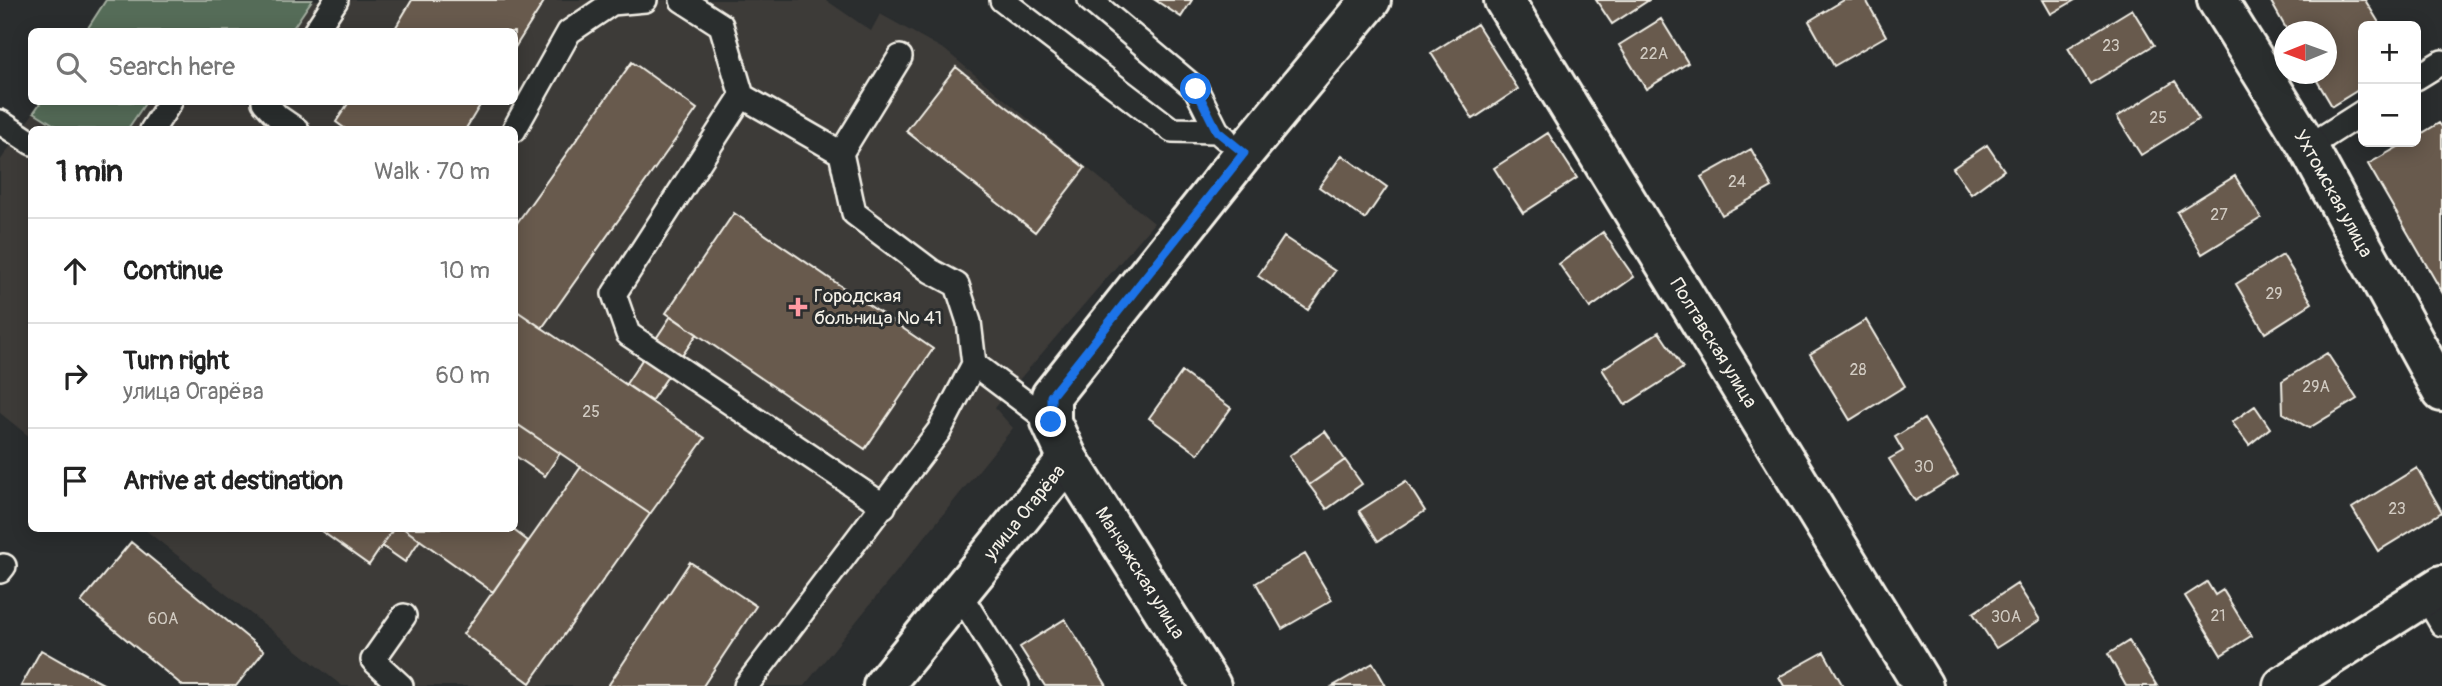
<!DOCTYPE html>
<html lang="en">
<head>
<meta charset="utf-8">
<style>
	body { margin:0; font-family:Pangolin,sans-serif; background:#f6f6f6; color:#222 }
	.controls { position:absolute; right:21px; top:21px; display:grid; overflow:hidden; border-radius:10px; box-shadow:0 4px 18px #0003 }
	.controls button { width:63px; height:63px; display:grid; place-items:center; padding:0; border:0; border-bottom:2px solid #e0e0e0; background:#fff; color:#222; font:35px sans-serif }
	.compass { position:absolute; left:2274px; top:21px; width:63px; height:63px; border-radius:50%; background:#fff; box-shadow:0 4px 18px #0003; rotate:269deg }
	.stop { position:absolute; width:21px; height:21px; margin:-16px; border:5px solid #1a73e8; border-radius:50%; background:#fff }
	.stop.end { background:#1a73e8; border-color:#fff; box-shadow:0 2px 7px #0008 }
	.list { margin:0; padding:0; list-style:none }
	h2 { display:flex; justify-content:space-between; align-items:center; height:91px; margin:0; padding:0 28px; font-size:30px }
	h2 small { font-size:23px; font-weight:400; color:#767676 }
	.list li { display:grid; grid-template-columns:46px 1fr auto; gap:21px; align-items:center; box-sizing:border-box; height:105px; padding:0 28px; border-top:2px solid #e0e0e0 }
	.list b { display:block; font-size:26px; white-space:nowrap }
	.list p { margin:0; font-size:23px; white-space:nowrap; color:#767676 }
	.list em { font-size:23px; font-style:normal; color:#767676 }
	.icon { flex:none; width:38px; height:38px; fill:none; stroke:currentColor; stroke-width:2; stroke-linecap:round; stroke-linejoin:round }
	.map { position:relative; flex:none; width:2442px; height:686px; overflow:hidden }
	.search { position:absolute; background:#fff; box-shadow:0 4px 18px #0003; left:28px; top:28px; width:490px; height:77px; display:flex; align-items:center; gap:18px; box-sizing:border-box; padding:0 24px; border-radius:10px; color:#767676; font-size:26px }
	.panel { position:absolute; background:#fff; box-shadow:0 4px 18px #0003; left:28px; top:126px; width:490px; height:406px; border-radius:10px }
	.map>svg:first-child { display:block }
	.built { fill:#3c3a38 }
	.green { fill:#546c59; stroke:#a4aea0; stroke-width:2 }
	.building { fill:#675a4e; stroke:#f4f1e8; stroke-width:2 }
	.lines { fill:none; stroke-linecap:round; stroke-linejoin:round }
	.service-casing { stroke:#f4f1e8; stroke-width:28 }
	.minor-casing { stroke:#f4f1e8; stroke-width:44 }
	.service { stroke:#2a2d2e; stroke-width:23 }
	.minor { stroke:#2a2d2e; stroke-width:38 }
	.route { stroke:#1a73e8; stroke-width:9 }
	.poi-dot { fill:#ff9aa2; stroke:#2a2d2e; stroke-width:2.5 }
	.labels { text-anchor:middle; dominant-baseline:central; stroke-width:6; stroke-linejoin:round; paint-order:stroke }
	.number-label { font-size:16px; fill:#d1cbc2 }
	.street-label { font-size:19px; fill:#f4f1e8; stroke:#2a2d2e }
	.poi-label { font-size:19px; fill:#f4f1e8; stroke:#2a2d2e; text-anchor:start }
</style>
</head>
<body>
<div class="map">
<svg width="2442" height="686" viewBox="0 0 2442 686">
	<rect width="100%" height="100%" fill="#2a2d2e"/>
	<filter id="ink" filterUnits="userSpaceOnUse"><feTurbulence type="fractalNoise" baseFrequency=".0143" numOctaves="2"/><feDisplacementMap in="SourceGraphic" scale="14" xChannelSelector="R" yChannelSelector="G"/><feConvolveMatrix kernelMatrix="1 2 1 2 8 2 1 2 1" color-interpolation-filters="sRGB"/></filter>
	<g filter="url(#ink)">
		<path class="built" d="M106,0h720l45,31 9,-17 65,36 209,173 -159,185 18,20 -209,258h-462l-198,-157 370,-1v-398h-482l-1,308 -31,-25v-252l41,-59h473v-70l-428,-1z"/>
		<path class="green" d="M106,0h206l-21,31h-205z
			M41,102h105l-19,28 -66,-1 -27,-17z"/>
		<path class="building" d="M412,0h133l-31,49v-17h-121z
			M1155,0h37l-11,17z
			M1596,0h53l-37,24z
			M1844,0h22l20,36 -52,30 -25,-45z
			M2043,0h32l-24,14z
			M2270,0h95l16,26h-18v61l-31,19 -19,-32h13v-42h-38z
			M2132,9l22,36 -64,39 -22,-36z
			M1661,19l27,44 -42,26 -27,-44z
			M1477,24l41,65 -45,30 -42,-66z
			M632,62l65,47 -155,219 -28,-19v-82z
			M956,67l129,101 -50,64 -129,-101z
			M2175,81l24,38 -58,36 -24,-38z
			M349,102h133l-17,28h-118l-11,-8z
			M2439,123l3,4v165l-74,-128 39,-22h9v-5z
			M1548,133l29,45 -54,35 -29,-45z
			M1987,145l17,25 -33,24 -18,-26z
			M1751,149l21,38 -50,28 -21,-38z
			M1342,155l45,32 -22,32 -46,-32z
			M2235,176l26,42 -59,36 -25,-42z
			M734,213l199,136 -68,100 -199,-136z
			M1603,232l31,45 -44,31 -31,-44z
			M1284,237l51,34 -27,39 -50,-34z
			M2283,255l29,48 -47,30 -29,-49z
			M514,309l191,129 -55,76 -136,-92z
			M671,316l26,18 -46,67 -25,-17z
			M1866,320l39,66 -55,34 -40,-66z
			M1659,332l24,36 -58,37 -23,-36z
			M2327,353l30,46 -48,29 -26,-15 -1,-32z
			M1182,372l49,36 -33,46 -49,-36z
			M2255,406l15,22 -21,17 -17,-23z
			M1924,419l34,56 -43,26 -26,-42 14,-8 -8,-14z
			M518,425l42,28 -15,23 -31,-21v-26z
			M1325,431l20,29 -36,25 -20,-29z
			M1345,460l17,24 -35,25 -18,-24z
			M581,467l69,47 -120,169 -67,-49z
			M2417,468l25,44 -64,39 -26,-43z
			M1406,481l19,30 -47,30 -19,-30z
			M317,528h77l-25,37z
			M394,528h9l17,12 -15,22 -23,-16z
			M403,528h108l17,13 -35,51z
			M131,542l133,109 -28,35h-53l-102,-84z
			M1305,554l27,46 -50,29 -26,-46z
			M690,562l66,44 -53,80h-95z
			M2207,582l8,13 8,-5 28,46 -30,19 -36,-59z
			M2017,584l23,36 -44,28 -23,-35z
			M1065,619l42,67h-62l-25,-39z
			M2129,641l28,45h-31l-18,-32z
			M41,650l23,13 43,23h-86z
			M1824,652l19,34h-59l-5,-9z
			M1373,663l13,23h-53z"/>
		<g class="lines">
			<defs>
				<path id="service" d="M682,0l39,25 21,71 99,57 13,60 77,58 26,14 12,37 5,42 -35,67 -193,255
					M1002,0l170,130 45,1
					M1090,0l106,89 21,42 8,7
					M315,32l21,-32
					M2416,78l26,-16
					M742,96l-128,198 14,40 256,172
					M264,102l14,15 19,13
					M0,122l32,21
					M152,130l18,-28
					M514,130l55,-98 43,-29 33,-3
					M2308,147l55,-35
					M841,153l59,-96
					M974,364l77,58
					M0,571l4,-5
					M959,593l58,93
					M2425,595l17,29
					M401,686l-28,-26 31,-44"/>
				<g id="minor">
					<path id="s1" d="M1504,0l419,686"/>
					<path id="s2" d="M2217,0l91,147 134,245"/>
					<path id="s3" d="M883,686l185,-227"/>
					<path d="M1211,686l-143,-227 -17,-37v-26l193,-243 127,-153"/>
					<path d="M2283,686l159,-101"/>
				</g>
			</defs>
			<use href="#service" class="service-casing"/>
			<use href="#minor" class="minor-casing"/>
			<use href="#service" class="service"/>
			<use href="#minor" class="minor"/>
		</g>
	</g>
	<g class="lines" filter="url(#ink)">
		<path class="route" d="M1051,422v-26l193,-243 -27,-22 -21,-42"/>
	</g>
	<path class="poi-dot" d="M794.5 296.5h7v7h7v7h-7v7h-7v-7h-7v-7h7z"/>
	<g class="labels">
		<g class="number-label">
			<text x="2111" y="46">23</text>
			<text x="1654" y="54">22А</text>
			<text x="2158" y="118">25</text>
			<text x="1737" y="182">24</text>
			<text x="2219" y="215">27</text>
			<text x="2274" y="294">29</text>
			<text x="1858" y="370">28</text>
			<text x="2316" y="387">29А</text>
			<text x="591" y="412">25</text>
			<text x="1924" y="467">30</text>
			<text x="2397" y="509">23</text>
			<text x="2218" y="616">21</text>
			<text x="2006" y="617">30А</text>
			<text x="163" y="619">60А</text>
		</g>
		<g class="street-label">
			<text stroke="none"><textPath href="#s2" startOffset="226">Ухтомская улица</textPath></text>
			<text stroke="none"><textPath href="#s1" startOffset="402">Полтавская улица</textPath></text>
			<text stroke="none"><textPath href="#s3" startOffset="224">улица Огарёва</textPath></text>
			<text transform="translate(1140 573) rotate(58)">Манчажская улица</text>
		</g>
		<g class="poi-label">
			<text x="814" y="296">Городская<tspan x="814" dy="22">больница № 41</tspan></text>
		</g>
	</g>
</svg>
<div class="controls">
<button>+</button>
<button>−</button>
</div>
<svg class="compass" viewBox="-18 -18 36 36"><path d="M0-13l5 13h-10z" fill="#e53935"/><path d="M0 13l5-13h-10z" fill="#767676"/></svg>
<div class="stop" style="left:1196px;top:89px"></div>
<div class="stop end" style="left:1051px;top:422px"></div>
<div class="search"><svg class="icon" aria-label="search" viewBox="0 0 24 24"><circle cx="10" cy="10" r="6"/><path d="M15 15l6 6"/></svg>Search here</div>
<section class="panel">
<h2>1 min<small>Walk · 70 m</small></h2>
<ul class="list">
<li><svg class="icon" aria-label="ahead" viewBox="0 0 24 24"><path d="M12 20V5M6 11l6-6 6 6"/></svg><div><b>Continue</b></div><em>10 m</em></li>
<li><svg class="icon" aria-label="right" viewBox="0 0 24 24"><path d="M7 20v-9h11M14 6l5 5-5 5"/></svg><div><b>Turn right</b><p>улица Огарёва</p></div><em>60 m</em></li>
<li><svg class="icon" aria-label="arrive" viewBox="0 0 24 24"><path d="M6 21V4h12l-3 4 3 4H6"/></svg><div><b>Arrive at destination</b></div></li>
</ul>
</section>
</div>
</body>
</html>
